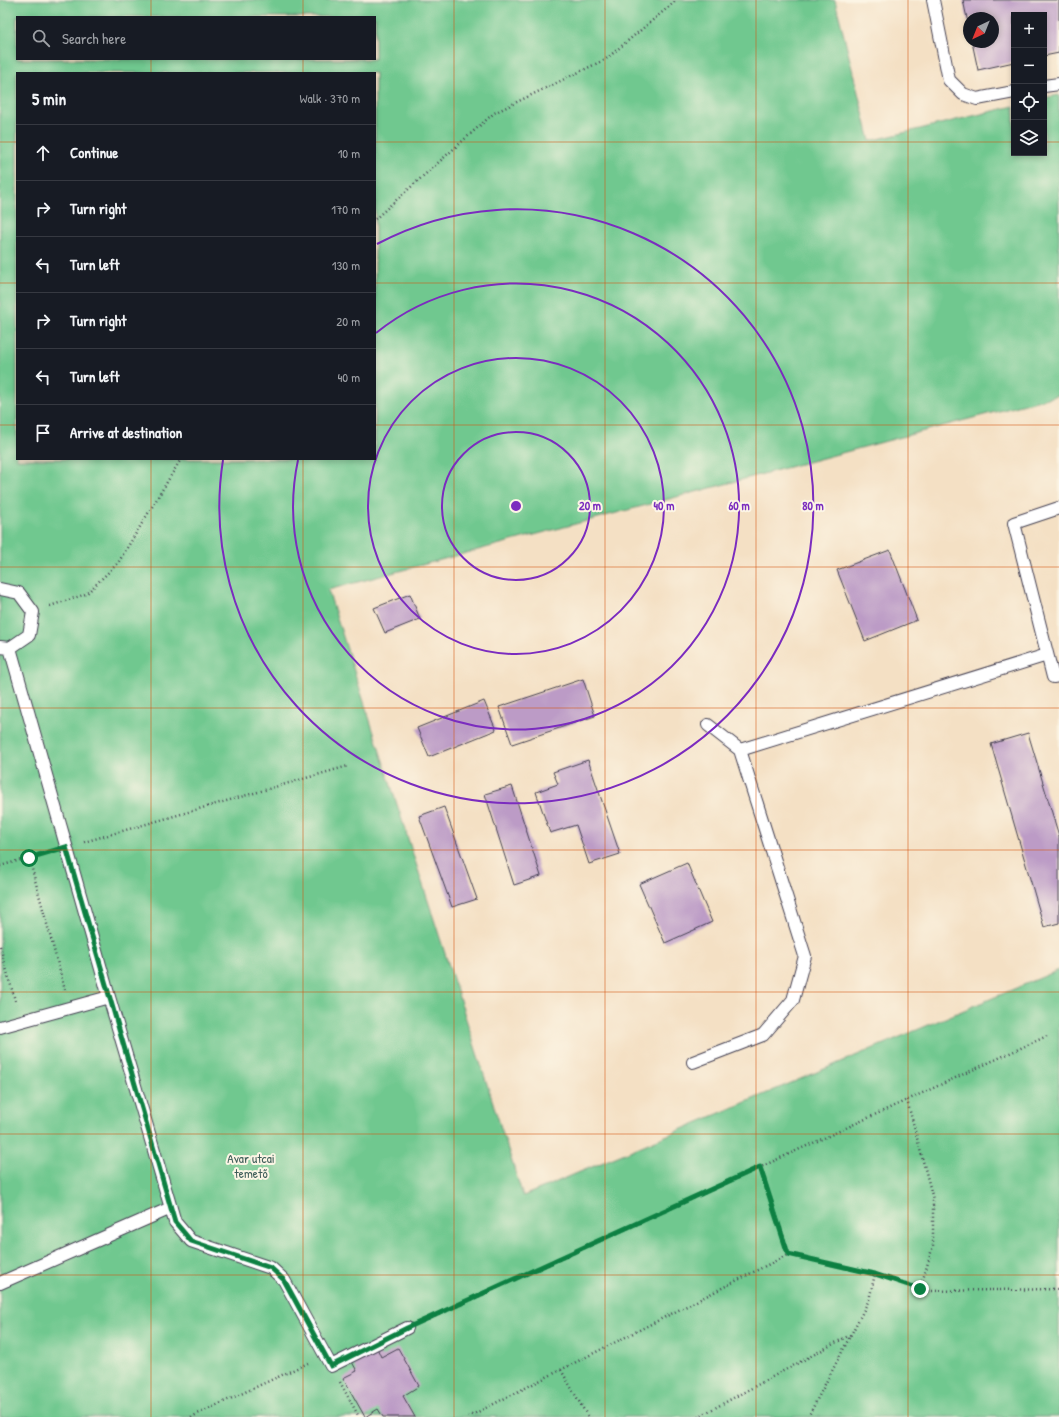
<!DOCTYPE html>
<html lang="en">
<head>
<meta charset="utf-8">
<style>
	body { margin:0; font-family:"Patrick Hand",sans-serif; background:#20242c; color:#f1f3f6 }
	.controls { position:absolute; right:12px; top:12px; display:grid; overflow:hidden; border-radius:0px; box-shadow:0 2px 6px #0003 }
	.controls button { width:36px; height:36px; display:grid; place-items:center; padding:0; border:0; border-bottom:1px solid #363941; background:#171b24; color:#f1f3f6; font:20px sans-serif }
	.compass { position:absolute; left:963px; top:12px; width:36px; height:36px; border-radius:50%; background:#171b24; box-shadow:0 2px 6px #0003; rotate:223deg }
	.stop { position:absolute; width:12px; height:12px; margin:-9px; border:3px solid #0b8043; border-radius:50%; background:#fff }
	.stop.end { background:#0b8043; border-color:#fff; box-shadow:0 1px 4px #0008 }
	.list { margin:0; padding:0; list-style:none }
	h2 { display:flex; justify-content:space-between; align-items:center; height:52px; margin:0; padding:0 16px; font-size:17px }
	h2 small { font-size:13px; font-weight:400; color:#9ea1a6 }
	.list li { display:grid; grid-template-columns:26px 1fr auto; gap:12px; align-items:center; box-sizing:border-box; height:56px; padding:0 16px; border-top:1px solid #363941 }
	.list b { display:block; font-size:15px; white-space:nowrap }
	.list em { font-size:13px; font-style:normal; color:#9ea1a6 }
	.icon { flex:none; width:22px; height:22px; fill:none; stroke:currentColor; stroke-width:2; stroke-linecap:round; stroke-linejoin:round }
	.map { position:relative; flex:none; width:1059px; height:1417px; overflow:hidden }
	.search { position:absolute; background:#171b24; box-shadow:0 2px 6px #0003; left:16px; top:16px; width:360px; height:44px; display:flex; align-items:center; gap:10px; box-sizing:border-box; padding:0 14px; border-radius:0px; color:#9ea1a6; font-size:15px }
	.panel { position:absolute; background:#171b24; box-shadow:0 2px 6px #0003; left:16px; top:72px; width:360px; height:388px; border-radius:0px }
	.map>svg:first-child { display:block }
	.green { fill:#70c88f; stroke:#497565; fill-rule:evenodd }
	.building { fill:#bc9bc6 }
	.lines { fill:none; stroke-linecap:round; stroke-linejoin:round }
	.service-casing { stroke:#423e50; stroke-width:14 }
	.path { stroke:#423e50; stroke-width:2.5; stroke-dasharray:1 3; stroke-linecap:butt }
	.service { stroke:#fff; stroke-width:12 }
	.route { stroke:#0b8043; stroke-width:5 }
	.grid { fill:none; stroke:#d45411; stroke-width:1; stroke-opacity:0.55 }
	.ring { fill:none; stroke:#7b2cbf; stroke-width:2 }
	.labels { text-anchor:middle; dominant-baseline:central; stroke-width:4; stroke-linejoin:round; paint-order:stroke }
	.park-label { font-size:13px; fill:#3d5c58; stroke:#fcf5e5 }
	.centre { fill:#7b2cbf; stroke:#fcf5e5; stroke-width:2 }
	.ring-label { font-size:12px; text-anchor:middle; font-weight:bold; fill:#7b2cbf; stroke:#fcf5e5; stroke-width:4; stroke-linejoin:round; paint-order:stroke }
</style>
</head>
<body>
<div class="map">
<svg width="1059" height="1417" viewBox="0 0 1059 1417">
	<rect width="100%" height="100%" fill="#fcf5e5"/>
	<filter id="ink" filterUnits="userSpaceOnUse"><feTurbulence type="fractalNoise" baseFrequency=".025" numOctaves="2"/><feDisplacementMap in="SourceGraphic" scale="8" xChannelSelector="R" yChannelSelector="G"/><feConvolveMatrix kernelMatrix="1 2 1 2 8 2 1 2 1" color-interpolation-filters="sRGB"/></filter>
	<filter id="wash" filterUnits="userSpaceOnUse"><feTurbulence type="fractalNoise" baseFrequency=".012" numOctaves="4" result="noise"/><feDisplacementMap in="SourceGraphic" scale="16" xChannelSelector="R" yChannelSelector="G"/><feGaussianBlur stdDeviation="0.9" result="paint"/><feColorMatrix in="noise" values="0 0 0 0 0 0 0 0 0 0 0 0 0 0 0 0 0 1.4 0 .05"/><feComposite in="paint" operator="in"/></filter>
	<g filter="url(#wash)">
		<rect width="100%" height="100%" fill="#f4e0c4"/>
		<path class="green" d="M0,0h835l35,141 144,-35v47h30v-55l15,-3v300l-731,195 195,606 536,-226v447h-1059zM17,17h358v42h-358zM17,73h358v386h-358z"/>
		<g id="blocks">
			<path class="building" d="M963,0h96v53l-15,3v-41h-30v47l-36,8 -6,-28h21v-24h-24l-1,5z
				M890,550l27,70 -52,21 -28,-71z
				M410,594l10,25 -35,14 -11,-25z
				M583,679l12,37 -83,28 -13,-37z
				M484,701l12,29 -67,27 -12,-29z
				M1028,733l31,103v87l-15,4 -53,-183z
				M588,760l32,94 -31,10 -13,-39 -26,8 -14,-41 22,-8 -5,-12z
				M512,786l29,90 -27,9 -29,-91z
				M444,807l33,92 -25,8 -33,-91z
				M687,863l25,59 -47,21 -26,-59z
				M377,1348l4,9 17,-9 21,38 -16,10 12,21h-32l-5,-8 -13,8 -22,-39 14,-7 -5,-9z"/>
		</g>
	</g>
	<g filter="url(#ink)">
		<use href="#blocks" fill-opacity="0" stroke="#423e50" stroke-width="1"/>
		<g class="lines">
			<defs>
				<path id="service" d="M933,0l16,80 14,14 14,5 37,-7
					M1044,86l15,-2
					M1059,508l-45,15 39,154 6,-1
					M0,589l19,4 14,19 -4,23 -19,13 -10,-1
					M10,648l99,349 66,225 16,19 80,27 13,12 47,86 76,-38
					M708,725l32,25 307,-95
					M0,1027l109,-30
					M693,1062l70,-27 30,-35 12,-44 -65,-206
					M0,1283l171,-75"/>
			</defs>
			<use href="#service" class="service-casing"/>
			<path class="path" d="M375,219l119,-106 112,-54 71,-59
				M50,606l36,-12 32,-31 63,-104
				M84,842l264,-76
				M29,858l36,132
				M0,866l48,-14
				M0,946l16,58
				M907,1100l26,99v47l-13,43
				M760,1167l29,87
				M424,1321l623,-285
				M561,1370l27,47
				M340,1382l19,35
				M191,1417l117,-54
				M468,1417l321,-163 86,20 53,17 131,-2
				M698,1417l152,-82
				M808,1417l61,-117 6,-26"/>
			<use href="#service" class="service"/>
		</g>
	</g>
	<g class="lines" filter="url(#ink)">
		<path class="route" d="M29,858l37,-11 109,375 16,19 80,27 13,12 47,86 76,-38 353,-161 28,87 87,20 45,15"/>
	</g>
	<path class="grid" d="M151,0v17M303,0v17M454,0v1417M605,0v1417M756,0v1417M908,0v1417M151,59v14M303,59v14M0,142h17M375,142h639M1044,142h15M0,283h17M375,283h684M0,425h17M375,425h684M151,459v958M303,459v958M0,567h1059M0,708h1059M0,850h1059M0,992h1059M0,1134h1059M0,1275h1059"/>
	<g class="ring">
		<circle cx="516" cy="506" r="74"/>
		<circle cx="516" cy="506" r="148"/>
		<path d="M376 333A223 223 0 1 1 298 460"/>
		<path d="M377 244A297 297 0 1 1 223 460"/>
	</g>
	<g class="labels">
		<g class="park-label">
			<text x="251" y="1158">Avar utcai<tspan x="251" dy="15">temető</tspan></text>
		</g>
	</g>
	<circle cx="516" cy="506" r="6" class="centre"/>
	<g class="ring-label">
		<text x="590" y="510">20 m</text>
		<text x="664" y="510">40 m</text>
		<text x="739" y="510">60 m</text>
		<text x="813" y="510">80 m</text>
	</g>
</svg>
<div class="controls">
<button>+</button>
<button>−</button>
<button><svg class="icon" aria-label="locate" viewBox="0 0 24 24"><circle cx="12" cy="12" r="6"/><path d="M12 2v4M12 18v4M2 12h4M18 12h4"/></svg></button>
<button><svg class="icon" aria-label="layers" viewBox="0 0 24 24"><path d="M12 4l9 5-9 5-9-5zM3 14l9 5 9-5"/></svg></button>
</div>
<svg class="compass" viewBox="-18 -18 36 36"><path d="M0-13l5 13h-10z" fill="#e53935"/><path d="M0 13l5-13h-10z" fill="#9ea1a6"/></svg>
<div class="stop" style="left:29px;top:858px"></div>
<div class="stop end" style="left:920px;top:1289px"></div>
<div class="search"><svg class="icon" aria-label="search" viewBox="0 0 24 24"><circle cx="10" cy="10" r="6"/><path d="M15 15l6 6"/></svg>Search here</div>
<section class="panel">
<h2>5 min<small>Walk · 370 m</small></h2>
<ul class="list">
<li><svg class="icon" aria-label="ahead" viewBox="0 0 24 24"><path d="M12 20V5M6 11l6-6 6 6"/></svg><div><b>Continue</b></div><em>10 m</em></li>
<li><svg class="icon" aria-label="right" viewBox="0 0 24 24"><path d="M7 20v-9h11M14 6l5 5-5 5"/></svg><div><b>Turn right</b></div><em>170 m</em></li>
<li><svg class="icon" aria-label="left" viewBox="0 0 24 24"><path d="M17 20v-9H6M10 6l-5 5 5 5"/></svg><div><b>Turn left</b></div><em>130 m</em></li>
<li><svg class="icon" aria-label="right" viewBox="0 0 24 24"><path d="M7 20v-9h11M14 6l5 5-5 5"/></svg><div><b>Turn right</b></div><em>20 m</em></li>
<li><svg class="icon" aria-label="left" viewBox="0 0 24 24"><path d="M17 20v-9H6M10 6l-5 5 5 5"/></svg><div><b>Turn left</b></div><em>40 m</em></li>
<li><svg class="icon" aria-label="arrive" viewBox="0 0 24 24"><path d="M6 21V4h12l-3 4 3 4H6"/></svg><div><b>Arrive at destination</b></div></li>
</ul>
</section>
</div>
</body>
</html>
